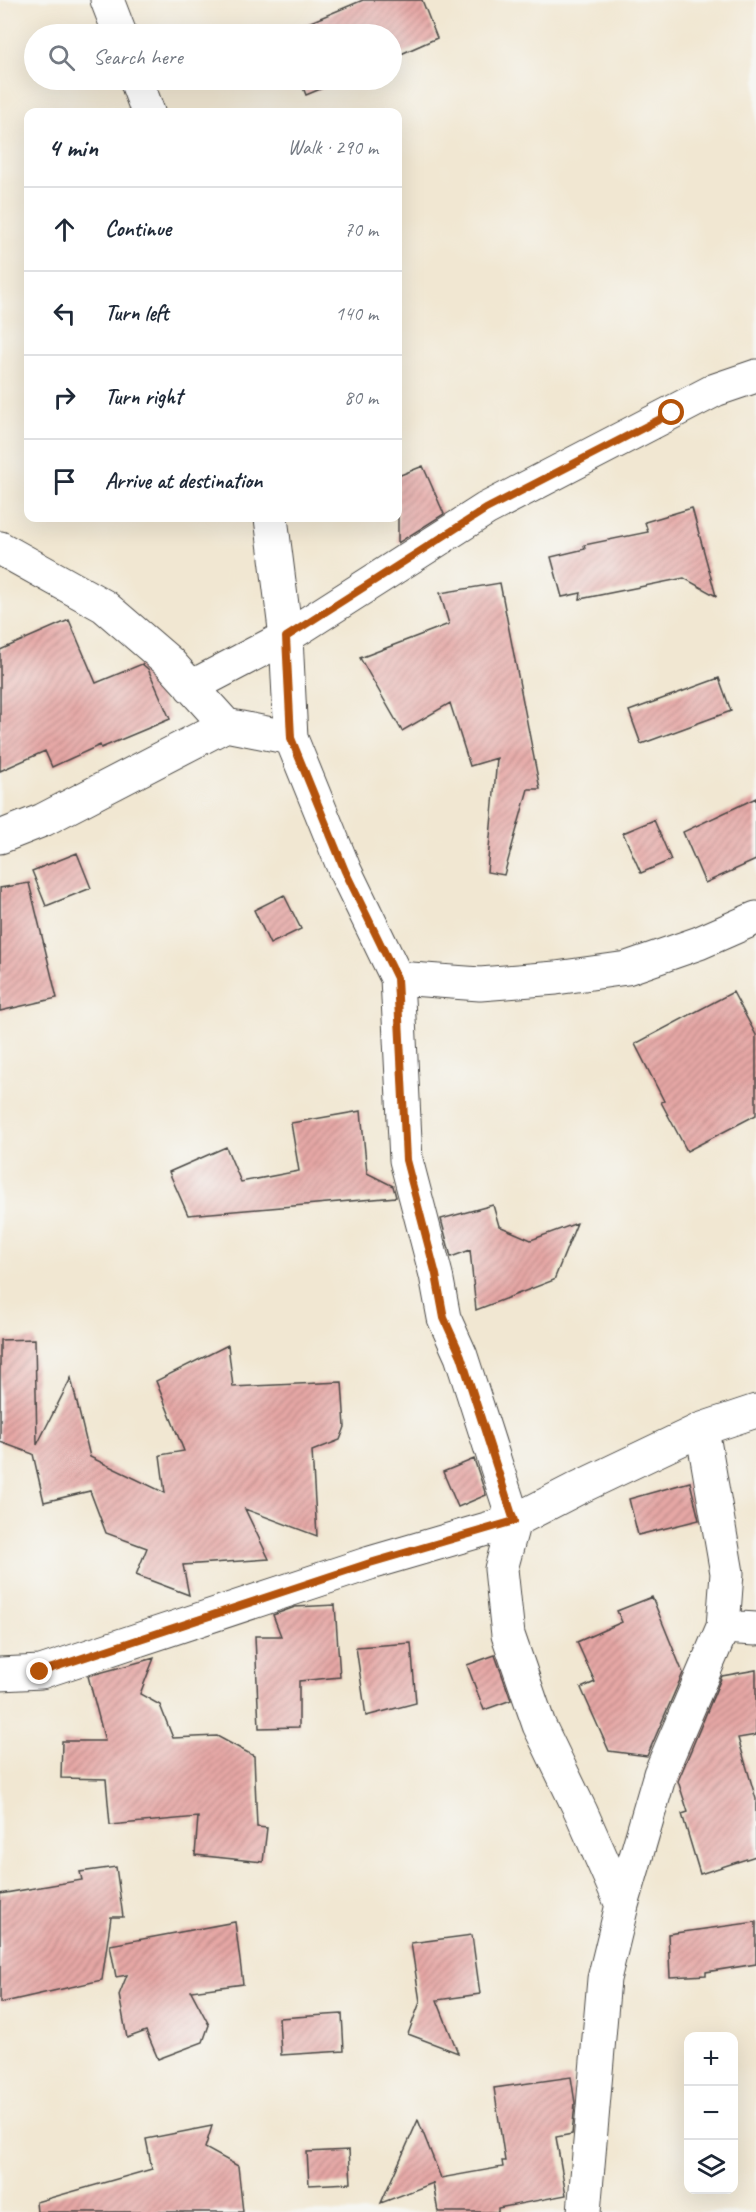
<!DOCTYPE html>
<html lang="en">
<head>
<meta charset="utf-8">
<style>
	body { margin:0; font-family:Caveat,sans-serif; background:#f6f6f7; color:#1f2937 }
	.controls { position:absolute; right:18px; bottom:18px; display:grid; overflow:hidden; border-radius:12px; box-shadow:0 6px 24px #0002 }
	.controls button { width:54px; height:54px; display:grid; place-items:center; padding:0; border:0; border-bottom:2px solid #e0e1e3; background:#fff; color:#1f2937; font:30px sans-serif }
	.stop { position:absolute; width:18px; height:18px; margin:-14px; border:4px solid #b45309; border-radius:50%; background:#fff }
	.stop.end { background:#b45309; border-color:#fff; box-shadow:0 2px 6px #0008 }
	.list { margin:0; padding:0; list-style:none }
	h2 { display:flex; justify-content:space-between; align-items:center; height:78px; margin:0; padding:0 24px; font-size:26px }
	h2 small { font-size:20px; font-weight:400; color:#747a83 }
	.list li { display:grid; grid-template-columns:39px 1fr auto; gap:18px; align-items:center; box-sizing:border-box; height:84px; padding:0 24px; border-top:2px solid #e0e1e3 }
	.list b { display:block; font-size:22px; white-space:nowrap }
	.list em { font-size:20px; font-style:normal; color:#747a83 }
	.icon { flex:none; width:33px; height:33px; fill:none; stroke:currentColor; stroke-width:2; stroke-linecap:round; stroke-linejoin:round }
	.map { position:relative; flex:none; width:756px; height:2212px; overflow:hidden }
	.search { position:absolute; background:#fff; box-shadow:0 6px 24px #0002; left:24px; top:24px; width:378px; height:66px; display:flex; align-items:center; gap:15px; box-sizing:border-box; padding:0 21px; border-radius:33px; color:#747a83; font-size:22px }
	.panel { position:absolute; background:#fff; box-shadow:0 6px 24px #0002; left:24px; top:108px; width:378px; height:414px; border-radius:12px }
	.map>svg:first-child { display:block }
	.building { fill:url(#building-hatch) }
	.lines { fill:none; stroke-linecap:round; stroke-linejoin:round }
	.minor-casing { stroke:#494744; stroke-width:35 }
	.minor { stroke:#fff; stroke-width:33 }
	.route { stroke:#b45309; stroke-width:8 }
</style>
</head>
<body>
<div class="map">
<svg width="756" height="2212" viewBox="0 0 756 2212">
	<defs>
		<pattern id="building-hatch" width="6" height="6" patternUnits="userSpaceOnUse" patternTransform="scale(1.5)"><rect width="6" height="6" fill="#e6a7a5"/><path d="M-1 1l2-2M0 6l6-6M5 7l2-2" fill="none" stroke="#bb8887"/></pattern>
	</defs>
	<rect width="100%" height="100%" fill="#f6f6f2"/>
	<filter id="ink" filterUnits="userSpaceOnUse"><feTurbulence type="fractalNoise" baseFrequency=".0167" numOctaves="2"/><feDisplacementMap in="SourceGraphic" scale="12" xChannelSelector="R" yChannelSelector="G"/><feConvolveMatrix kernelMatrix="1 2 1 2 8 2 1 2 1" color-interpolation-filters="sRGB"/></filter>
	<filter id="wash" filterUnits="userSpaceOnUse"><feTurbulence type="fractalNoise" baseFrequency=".008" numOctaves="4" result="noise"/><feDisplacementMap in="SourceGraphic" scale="24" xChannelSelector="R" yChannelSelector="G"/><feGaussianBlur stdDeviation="1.35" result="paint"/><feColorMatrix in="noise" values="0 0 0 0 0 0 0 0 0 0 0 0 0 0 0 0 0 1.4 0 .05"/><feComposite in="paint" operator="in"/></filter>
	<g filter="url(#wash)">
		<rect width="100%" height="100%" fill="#f1e7d2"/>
		<g id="blocks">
			<path class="building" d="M363,0h59l15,38 -45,20v-24h-110z
				M300,80h42l-36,15z
				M423,466l21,48 -46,29v-67z
				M692,508l24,88 -32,-18 -104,21 1,-6 -19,4 -11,-40 34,-8 -1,-4 64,-13 -3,-10z
				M500,583l40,206h-12l-24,86 -17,-3 10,-114 -27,8 -20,-63 -48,28 -42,-73 89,-34 -9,-31z
				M69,620l27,63 46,-19 6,5 22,50 -69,29 -1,-3 -48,22 -7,-16 -45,20v-121z
				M719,678l12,33 -90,33 -12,-33z
				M756,798v62l-51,23 -22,-51z
				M654,820l17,40 -30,13 -18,-40z
				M77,853l14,35 -45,18 -14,-35z
				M29,883l28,115 -57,13v-123z
				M284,895l17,34 -31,15 -16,-34z
				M733,992l23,43v80l-69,36 -26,-49 3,-1 -29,-57z
				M361,1111l6,62 26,13 3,11 -208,18 -19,-43 57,-25 15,35 58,-11 -8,-48z
				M493,1205l6,21 32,14 46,-17 -23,57 -78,30 -6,-60 -19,7 -10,-38z
				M35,1339l2,106 34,-67 19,79 75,36 -5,-38 24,-4 -28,-70 72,-36 5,42 109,-5 3,45 -5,13 -28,11 5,85 -72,-27 24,50 -86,6 6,30 -53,-20 11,-27 -41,-15 -16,-42 -46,11 -11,-48 -33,-12v-102z
				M474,1459l12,36 -28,12 -15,-35z
				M690,1482l9,38 -61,15 -9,-36z
				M652,1597l31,76 -36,83 -38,-5 -28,-63 14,-6 -18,-40 45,-20 -5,-11z
				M335,1605l5,72 -41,4v46l-40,1 -4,-92h26l-8,-21 22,-8z
				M411,1643l5,60 -50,13 -10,-69z
				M495,1655l16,45 -27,10 -17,-45z
				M154,1658l-14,36 20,11 13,33 44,-2 37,20 3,71 10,1 -4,34 -68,-7 3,-38 -88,8 -4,-46 -45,-1 1,-37h43l-17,-65z
				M756,1670v65l-18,3 18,61v57l-56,18 -18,-60 6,-2 -10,-31 44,-105z
				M116,1867l7,50h-12l-9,63 -102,23v-109l82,-14 -2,-8z
				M235,1922l8,62 -52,7 18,34 -6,17 -45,17 -12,-28 -19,7 -8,-43 8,-20 -11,2 -6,-32z
				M756,1922v42l-50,8v3l-36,2 -2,-43z
				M472,1935l8,59 -43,6 21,53 -50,-19 12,-32 -9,-59z
				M342,2014l2,37 -63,4 -2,-37z
				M571,2077l4,26 -3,31 -16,3 10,58 -68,13v4h-60l-5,-29 -52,20 37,-83 23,58 62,-11 -1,-6h3l-11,-73z
				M212,2126l-7,22 33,18 5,46h-206l-1,-10 116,-33 -6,-30z
				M349,2150l2,33 -42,2 -2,-33z"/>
		</g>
	</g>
	<g filter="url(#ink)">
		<use href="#blocks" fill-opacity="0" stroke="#494744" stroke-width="1.5"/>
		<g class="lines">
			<defs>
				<path id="minor" d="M107,0l13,34
					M136,80l12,32
					M271,518l15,119 5,101 54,133 52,107 9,182 30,115 8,43 17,38 53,165 -13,48 7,66 31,90 42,87 41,93 -18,74 -20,233
					M0,548l104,58 65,56 57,63 65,13
					M191,687l95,-50 200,-128 229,-119 41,-14
					M0,837l43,-17 183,-95
					M397,978l83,6 76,-6 71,-10 72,-25 57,-25
					M723,1627l33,2
					M0,1674l41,-2 329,-109 144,-42 62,-32 126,-60 54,-18
					M622,1905l38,-131 63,-147 4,-54 -25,-144"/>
			</defs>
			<use href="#minor" class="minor-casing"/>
			<use href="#minor" class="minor"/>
		</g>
	</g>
	<g class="lines" filter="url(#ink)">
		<path class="route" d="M40,1672l330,-109 144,-42 -53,-165 -17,-38 -8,-43 -30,-115 -9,-182 -52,-107 -54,-133 -5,-101 200,-128 186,-96"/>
	</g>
</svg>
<div class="controls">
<button>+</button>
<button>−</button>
<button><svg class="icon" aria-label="layers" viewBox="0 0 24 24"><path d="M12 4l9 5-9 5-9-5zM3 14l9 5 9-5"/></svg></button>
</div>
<div class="stop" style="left:672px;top:413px"></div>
<div class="stop end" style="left:40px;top:1672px"></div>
<div class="search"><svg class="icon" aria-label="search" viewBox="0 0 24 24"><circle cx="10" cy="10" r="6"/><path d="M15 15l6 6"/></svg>Search here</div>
<section class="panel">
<h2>4 min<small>Walk · 290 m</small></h2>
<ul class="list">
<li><svg class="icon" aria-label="ahead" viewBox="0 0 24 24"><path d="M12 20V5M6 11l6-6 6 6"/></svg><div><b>Continue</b></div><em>70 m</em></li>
<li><svg class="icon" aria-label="left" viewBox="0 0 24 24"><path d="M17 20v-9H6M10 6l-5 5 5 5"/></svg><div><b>Turn left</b></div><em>140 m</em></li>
<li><svg class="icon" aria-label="right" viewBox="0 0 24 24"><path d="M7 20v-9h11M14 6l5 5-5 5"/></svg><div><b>Turn right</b></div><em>80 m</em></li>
<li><svg class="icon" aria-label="arrive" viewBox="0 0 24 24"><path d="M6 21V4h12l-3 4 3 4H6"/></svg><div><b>Arrive at destination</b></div></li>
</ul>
</section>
</div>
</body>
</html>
